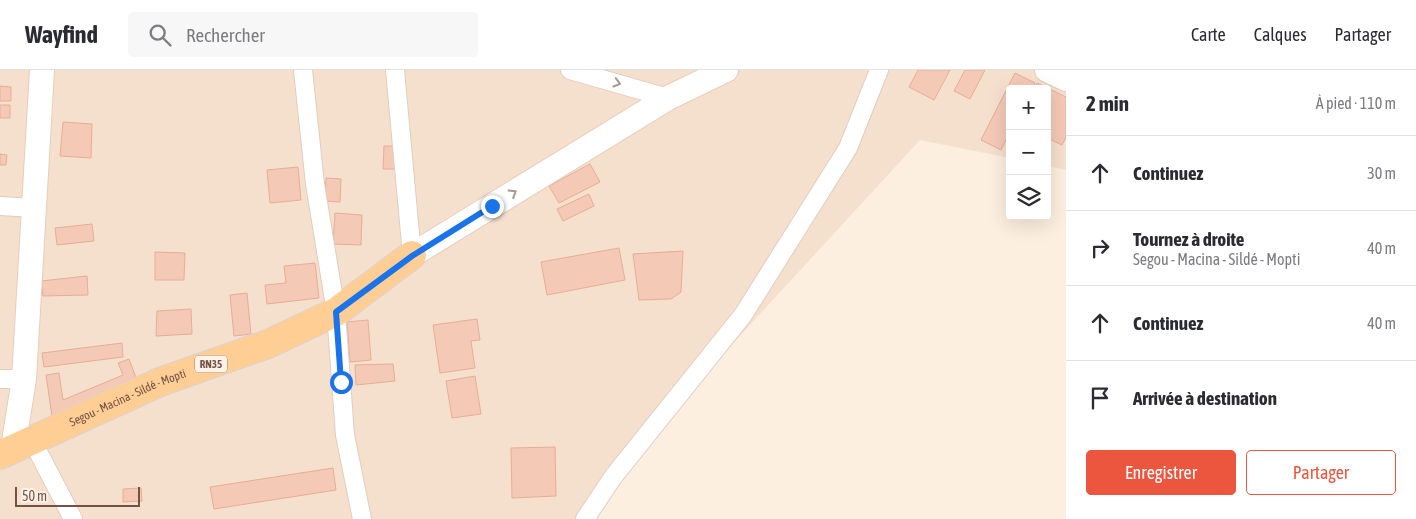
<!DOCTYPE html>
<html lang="fr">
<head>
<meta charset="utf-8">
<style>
	body { margin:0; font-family:"Asap Condensed",sans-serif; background:#f7f7f7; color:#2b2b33 }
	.controls { position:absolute; right:15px; top:15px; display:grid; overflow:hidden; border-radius:5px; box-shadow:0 5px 20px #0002 }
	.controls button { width:45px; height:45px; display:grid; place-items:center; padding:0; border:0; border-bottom:1px solid #e1e1e2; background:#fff; color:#2b2b33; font:25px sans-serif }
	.scale { position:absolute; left:15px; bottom:12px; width:125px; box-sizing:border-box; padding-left:5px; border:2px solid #745246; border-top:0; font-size:14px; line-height:18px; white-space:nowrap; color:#745246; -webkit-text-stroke:4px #fff3e7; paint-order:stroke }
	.stop { position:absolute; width:15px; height:15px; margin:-11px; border:4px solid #1a73e8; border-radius:50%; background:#fff }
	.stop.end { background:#1a73e8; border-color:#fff; box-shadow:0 1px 5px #0008 }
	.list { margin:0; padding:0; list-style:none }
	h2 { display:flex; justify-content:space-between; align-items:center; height:65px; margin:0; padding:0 20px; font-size:21px }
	h2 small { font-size:16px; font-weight:400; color:#7c7c81 }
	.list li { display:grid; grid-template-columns:32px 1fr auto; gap:15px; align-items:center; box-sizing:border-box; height:75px; padding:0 20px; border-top:1px solid #e1e1e2 }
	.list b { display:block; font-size:19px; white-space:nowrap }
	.list p { margin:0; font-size:16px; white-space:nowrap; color:#7c7c81 }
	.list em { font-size:16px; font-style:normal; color:#7c7c81 }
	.actions { display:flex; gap:10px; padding:15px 20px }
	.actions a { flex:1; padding:11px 0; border:1px solid #ed563e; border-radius:5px; text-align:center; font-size:18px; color:#ed563e }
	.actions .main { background:#ed563e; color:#fff }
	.icon { flex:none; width:28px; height:28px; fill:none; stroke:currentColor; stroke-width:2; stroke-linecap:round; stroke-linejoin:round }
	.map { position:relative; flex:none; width:1066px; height:449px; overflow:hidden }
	header { display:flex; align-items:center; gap:30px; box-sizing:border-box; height:70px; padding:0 25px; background:#fff; border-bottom:1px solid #e1e1e2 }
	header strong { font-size:24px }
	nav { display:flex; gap:28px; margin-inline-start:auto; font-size:18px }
	.search { width:350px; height:45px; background:#f7f7f7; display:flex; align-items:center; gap:12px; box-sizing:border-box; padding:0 18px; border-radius:5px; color:#7c7c81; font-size:19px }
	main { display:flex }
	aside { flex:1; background:#fff }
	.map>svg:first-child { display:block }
	.residential { fill:#f5e0ce }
	.building { fill:#f4c9b6; stroke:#e7ad96 }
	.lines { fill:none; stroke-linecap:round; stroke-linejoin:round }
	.street-casing { stroke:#e3ccbe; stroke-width:20 }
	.secondary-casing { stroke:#e9ccbb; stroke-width:26 }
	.primary-casing { stroke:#dbd2cf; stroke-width:30 }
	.street { stroke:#fff; stroke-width:18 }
	.secondary { stroke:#fff; stroke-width:24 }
	.primary { stroke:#ffce95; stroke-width:28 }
	.oneway { stroke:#ac9790 }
	.route { stroke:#1a73e8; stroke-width:6 }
	.labels { text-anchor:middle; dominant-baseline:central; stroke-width:4; stroke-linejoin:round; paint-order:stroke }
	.shield { fill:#fff3e7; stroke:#9e8276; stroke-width:1 }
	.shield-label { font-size:11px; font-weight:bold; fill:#745246 }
	.street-label { font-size:12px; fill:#745246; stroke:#fff3e7 }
</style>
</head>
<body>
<header>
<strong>Wayfind</strong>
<div class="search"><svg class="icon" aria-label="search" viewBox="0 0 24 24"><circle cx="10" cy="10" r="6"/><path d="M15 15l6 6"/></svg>Rechercher</div>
<nav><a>Carte</a><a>Calques</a><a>Partager</a></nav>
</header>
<main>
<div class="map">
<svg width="1066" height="449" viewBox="0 0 1066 449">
	<rect width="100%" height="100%" fill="#fdefdf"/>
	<path class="residential" d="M0,0h1066v100l-19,-4v-77h-37v69l-90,-18 -262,285 -67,94h-591z"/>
	<path class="building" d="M918,0h32l-16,30 -25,-13z
		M965,0h20l-15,29 -16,-8z
		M1015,3l20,10 -3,6h-22v43l-9,18 -20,-10z
		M1037,13l29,14v40l-4,8 -15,-7v-49h-13z
		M0,16l11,1v14h-11z
		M0,35h10v13h-10z
		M63,52l29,2 -1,34 -31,-2z
		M384,76h15l-1,23h-15z
		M0,84l7,1 -1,10h-6z
		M590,94l10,18 -41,21 -10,-17z
		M298,97l3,33 -31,3 -3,-33z
		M326,108l15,1 -1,23 -15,-1z
		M589,124l5,12 -31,15 -6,-12z
		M335,143l27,2 -1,30 -28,-1z
		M92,154l2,17 -37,4 -2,-17z
		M619,178l6,32 -78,15 -6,-33z
		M683,181l-2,41 -10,7 -32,1 -6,-46z
		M155,182l30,1 -1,27h-29z
		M315,193l4,35 -52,6 -2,-19 21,-2 -2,-17z
		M87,206l1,19 -45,1 -2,-15z
		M247,223l4,41 -17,2 -4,-41z
		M191,239l1,25 -36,2 1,-25z
		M477,249l3,21 -9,1 4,27 -35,5 -7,-48z
		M368,250l3,40 -21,2 -3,-40z
		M122,273l1,14 -79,10 -2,-14z
		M129,289l9,24 -86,33 -6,-41 13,-2 4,27 60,-25 -5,-12z
		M393,294l2,17 -39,4 -1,-20z
		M475,306l6,38 -29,4 -6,-37z
		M555,377l1,49 -44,2 -1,-50z
		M333,398l3,22 -122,19 -4,-22z
		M141,418l1,13 -19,1v-13z"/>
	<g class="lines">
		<defs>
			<path id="street" d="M303,0l12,114 21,128 9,123 17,84
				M395,0l17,185
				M570,0l98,28
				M0,136l34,2
				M0,309h24
				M32,370l41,79
				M585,449l28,-42 130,-162 105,-167 31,-78"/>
			<path id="secondary" d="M1047,0l19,9
				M412,185l256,-157 58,-28
				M13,378l11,-69 18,-309"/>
			<g id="primary">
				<path id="s1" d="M0,385l160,-73 108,-38 68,-32 76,-57"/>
			</g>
		</defs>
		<use href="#street" class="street-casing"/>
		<use href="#secondary" class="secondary-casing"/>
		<use href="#primary" class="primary-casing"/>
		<use href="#street" class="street"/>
		<use href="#secondary" class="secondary"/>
		<use href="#primary" class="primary"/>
	</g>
	<defs><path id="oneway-chevron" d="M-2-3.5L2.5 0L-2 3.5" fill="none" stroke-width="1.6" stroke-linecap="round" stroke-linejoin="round" transform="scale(1.25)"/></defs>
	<g class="oneway">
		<use href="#oneway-chevron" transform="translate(617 13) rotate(16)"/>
		<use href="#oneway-chevron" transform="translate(513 123) rotate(-32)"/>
	</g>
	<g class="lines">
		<path class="route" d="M341,312l-5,-70 76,-56 80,-50"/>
	</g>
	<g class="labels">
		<rect class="shield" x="195" y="285.5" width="32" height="17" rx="4"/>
		<g class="shield-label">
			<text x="211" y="294">RN35</text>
		</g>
		<g class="street-label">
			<text stroke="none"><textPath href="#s1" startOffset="140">Segou - Macina - Sildé - Mopti</textPath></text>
		</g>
	</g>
</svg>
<div class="controls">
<button>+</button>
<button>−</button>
<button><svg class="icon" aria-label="layers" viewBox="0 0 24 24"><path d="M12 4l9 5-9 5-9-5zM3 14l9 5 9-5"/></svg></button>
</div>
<div class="scale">50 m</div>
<div class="stop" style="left:341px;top:312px"></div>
<div class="stop end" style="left:492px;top:136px"></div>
</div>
<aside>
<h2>2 min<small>À pied · 110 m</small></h2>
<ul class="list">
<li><svg class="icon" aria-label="ahead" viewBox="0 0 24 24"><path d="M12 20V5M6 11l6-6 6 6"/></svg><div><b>Continuez</b></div><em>30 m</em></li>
<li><svg class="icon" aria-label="right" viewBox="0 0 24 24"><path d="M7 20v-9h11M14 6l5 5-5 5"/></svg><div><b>Tournez à droite</b><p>Segou - Macina - Sildé - Mopti</p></div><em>40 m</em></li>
<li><svg class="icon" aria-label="ahead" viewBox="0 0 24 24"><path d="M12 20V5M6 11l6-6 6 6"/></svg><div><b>Continuez</b></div><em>40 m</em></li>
<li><svg class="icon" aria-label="arrive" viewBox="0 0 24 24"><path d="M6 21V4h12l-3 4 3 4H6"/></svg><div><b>Arrivée à destination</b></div></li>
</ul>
<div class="actions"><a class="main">Enregistrer</a><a>Partager</a></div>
</aside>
</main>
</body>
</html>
